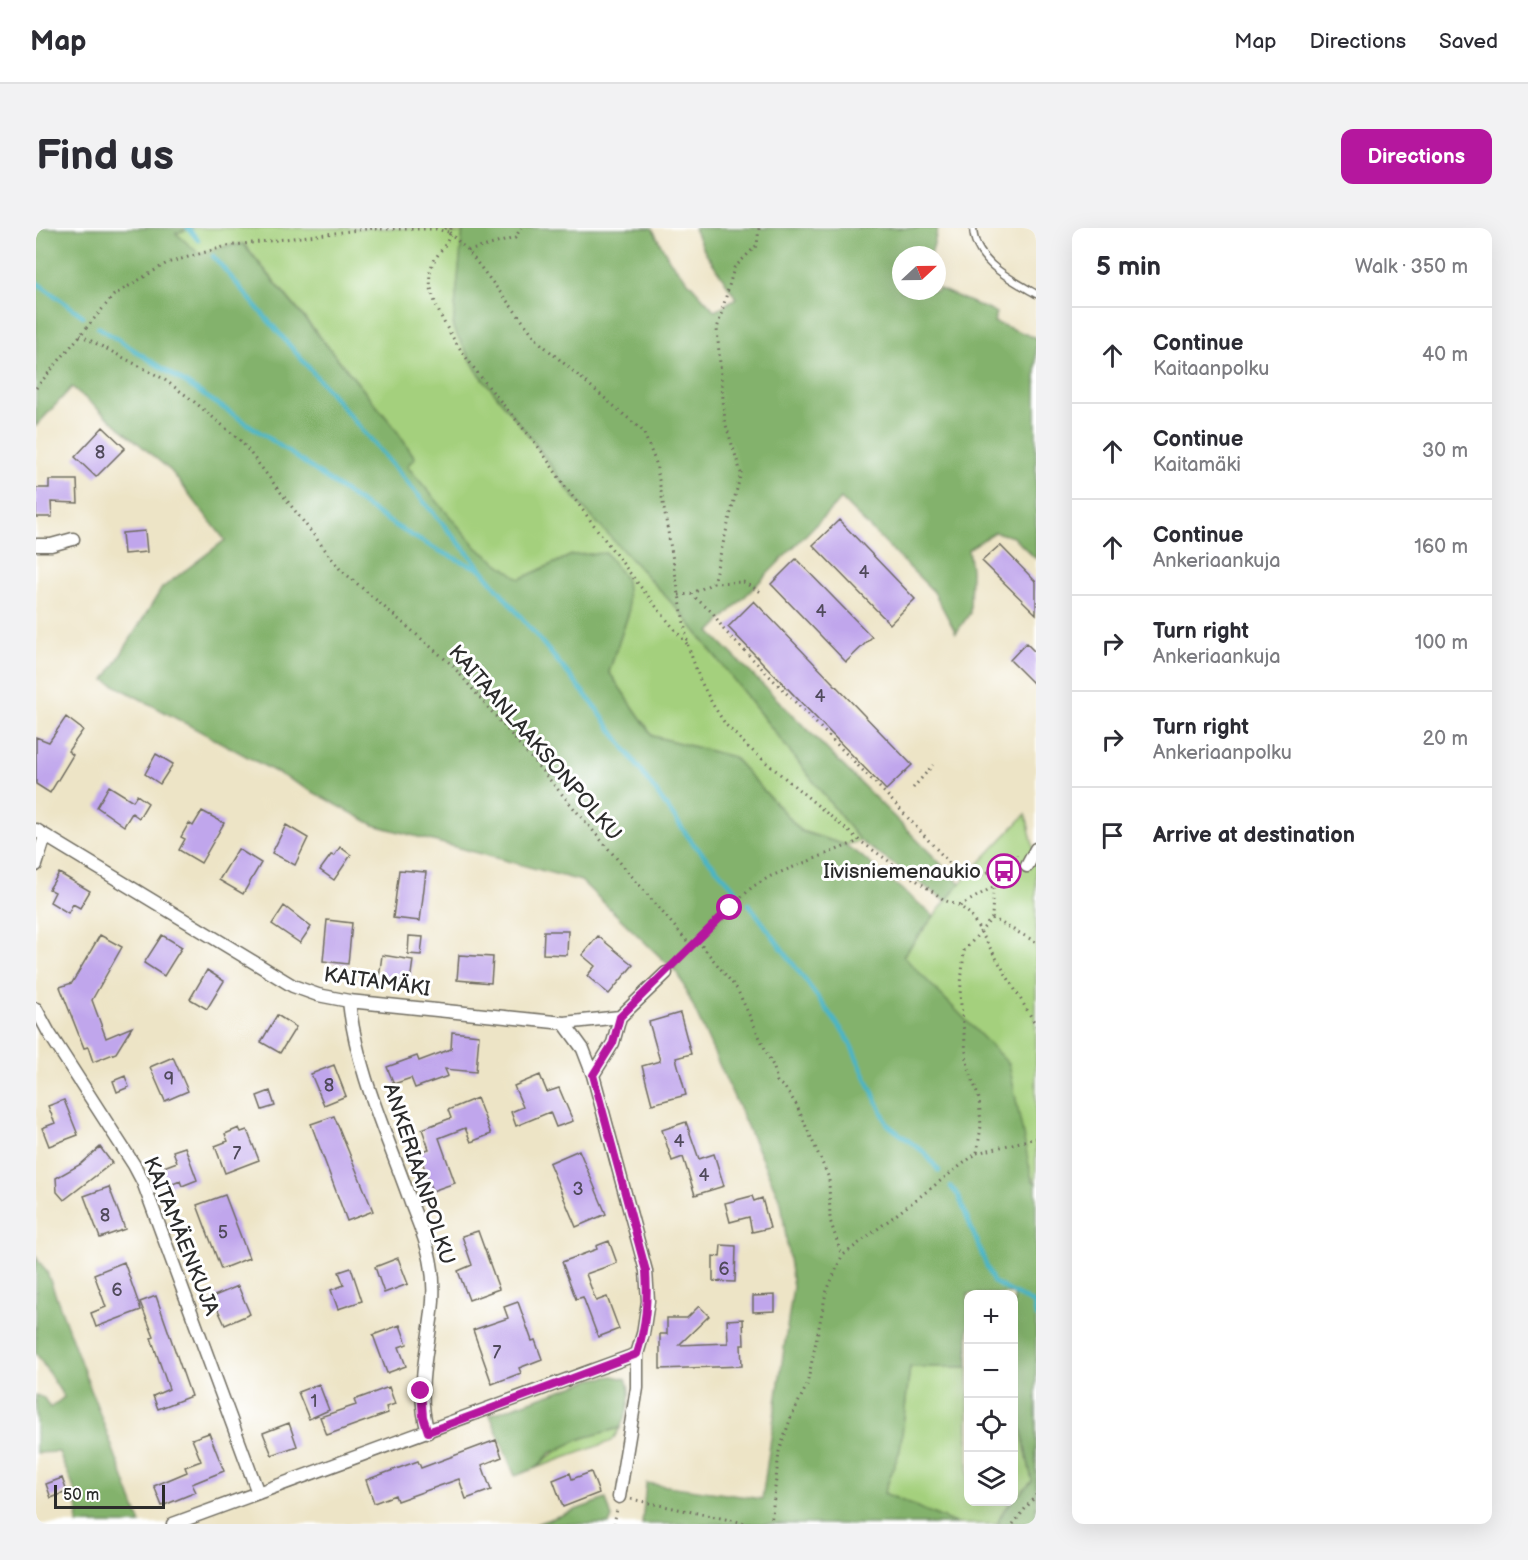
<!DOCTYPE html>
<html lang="en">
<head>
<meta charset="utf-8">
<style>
	body { margin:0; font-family:"Balsamiq Sans",sans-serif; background:#f2f2f3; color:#2b2b33 }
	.controls { position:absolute; right:18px; bottom:18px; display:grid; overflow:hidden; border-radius:12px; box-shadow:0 6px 24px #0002 }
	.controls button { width:54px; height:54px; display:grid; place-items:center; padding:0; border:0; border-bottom:2px solid #e1e1e2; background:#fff; color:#2b2b33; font:30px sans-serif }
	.compass { position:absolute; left:856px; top:18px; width:54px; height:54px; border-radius:50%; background:#fff; box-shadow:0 6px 24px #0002; rotate:68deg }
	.scale { position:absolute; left:18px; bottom:15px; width:111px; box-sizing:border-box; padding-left:6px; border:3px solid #2b2b2b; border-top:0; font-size:16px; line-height:21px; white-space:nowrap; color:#2b2b2b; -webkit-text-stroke:4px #fff; paint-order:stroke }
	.stop { position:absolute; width:18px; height:18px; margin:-14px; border:4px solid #b5179e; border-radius:50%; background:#fff }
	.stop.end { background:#b5179e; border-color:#fff; box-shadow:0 2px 6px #0008 }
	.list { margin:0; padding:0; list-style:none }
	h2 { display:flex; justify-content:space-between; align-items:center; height:78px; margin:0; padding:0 24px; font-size:26px }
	h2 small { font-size:20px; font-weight:400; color:#7c7c81 }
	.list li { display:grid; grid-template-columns:39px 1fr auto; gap:18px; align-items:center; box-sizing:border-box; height:96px; padding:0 24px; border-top:2px solid #e1e1e2 }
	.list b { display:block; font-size:22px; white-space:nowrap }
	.list p { margin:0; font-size:20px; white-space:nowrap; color:#7c7c81 }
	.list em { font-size:20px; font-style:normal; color:#7c7c81 }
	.icon { flex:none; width:33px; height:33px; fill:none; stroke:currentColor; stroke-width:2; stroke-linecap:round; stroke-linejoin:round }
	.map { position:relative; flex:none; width:1000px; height:1296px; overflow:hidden; border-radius:12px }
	header { display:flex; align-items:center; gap:36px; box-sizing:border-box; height:84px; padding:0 30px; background:#fff; border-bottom:2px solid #e1e1e2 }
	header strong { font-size:28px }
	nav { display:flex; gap:33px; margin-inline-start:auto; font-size:21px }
	.intro { display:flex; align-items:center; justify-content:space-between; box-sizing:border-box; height:144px; padding:0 36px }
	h1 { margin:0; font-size:42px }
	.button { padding:15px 27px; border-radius:12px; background:#b5179e; color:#fff; font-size:21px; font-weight:700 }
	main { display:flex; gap:36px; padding:0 36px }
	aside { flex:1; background:#fff; border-radius:12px; box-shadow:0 6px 24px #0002 }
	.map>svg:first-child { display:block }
	.green { fill:#a4d07d; stroke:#687e54; stroke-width:1.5 }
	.forest { fill:#83b26c; stroke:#576e4c; stroke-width:1.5 }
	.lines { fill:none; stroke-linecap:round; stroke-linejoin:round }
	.stream { stroke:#49b5c6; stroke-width:4.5 }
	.building { fill:#c0a6ec }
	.service-casing { stroke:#6f6c61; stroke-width:9 }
	.minor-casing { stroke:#6f6c61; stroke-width:15 }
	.path { stroke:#6f6c61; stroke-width:3; stroke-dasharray:1.5 4.5; stroke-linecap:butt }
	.service { stroke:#fff; stroke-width:6 }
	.minor { stroke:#fff; stroke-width:12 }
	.route { stroke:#b5179e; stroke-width:8 }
	.labels { text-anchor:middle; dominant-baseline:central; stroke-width:6; stroke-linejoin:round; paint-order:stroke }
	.number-label { font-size:18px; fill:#504a5b }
	.street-label { font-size:21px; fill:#2b2b2b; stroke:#fff }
	.poi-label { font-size:21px; fill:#2b2b2b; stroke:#fff; text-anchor:end }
</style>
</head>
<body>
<header>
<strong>Map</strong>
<nav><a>Map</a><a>Directions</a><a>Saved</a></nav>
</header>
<div class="intro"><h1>Find us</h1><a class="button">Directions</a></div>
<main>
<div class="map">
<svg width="1000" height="1296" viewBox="0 0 1000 1296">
	<rect width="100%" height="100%" fill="#fff"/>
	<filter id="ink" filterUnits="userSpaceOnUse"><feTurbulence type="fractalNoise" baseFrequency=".0167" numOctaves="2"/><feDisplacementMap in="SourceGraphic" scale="12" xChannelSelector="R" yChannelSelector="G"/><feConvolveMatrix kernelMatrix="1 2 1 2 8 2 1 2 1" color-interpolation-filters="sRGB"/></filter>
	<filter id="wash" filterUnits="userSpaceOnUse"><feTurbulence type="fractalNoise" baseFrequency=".008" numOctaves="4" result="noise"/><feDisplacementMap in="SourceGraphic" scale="24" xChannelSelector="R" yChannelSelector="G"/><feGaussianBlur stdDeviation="1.35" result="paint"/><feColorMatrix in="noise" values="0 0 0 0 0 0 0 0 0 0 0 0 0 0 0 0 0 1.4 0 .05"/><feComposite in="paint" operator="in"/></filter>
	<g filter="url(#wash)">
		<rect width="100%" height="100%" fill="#ede4c6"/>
		<path class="green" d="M157,0h252l5,5h13l-10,95 115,162 115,125 177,226 -15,4 -44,-14 -68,-74 -80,-21 -44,-64 20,-60 -57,-57 -52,24 -43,-31 -71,-82 9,-8 -21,-31 -150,-183 -17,2 -28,8 -24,-21z
			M990,586l10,45v325l-133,-228 57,-73z
			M874,1139h58v135h44l-8,8 -7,14h-40l-73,-30 16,-44z
			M978,1166l19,87 -19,19z
			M584,1200l-8,13 -76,27c24,-24 51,-33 84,-40z"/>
		<path class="forest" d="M0,0h157l-17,5 23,21 28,-8 16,-2 151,183 21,31 -8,8 70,82 43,31 52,-24 34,-2 20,27 3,32 -20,60 44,64 80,21 68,74 44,14 15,10 74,61 -31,40 106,108 23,116 4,4v340h-39l7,-14 28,-29 -18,-87v-100h-46v73h-58l-10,83 -16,43 73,31h-315l4,-41 116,16 31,-212 -12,-85 -102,-227 -98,-94 -207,-56 -269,-145 57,-92 63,-48 -54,-69 -99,-84 -36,39z
			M427,0h189l18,33 45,50 21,-13 -34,-51 -8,-19h244l-7,27h-30v36h36v-3l59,25 -2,9 42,16v221l-23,-22 -18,-5 -27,17 3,20 -1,44 -14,20 -22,-41 -93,-93 -131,133 250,251 -14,18 -86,-60 -177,-226 -97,-104 -18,-21 -31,-44 -60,-75 -24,-43z
			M0,1029l11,15 94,252h-64c4,-32 -8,-44 -18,-72l-23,1v-58l8,3 6,10 14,-11 -28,-44z
			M577,1148l13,3c7,16 1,35 -6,49l-37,10 -33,15 -14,15 -21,8 -25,-61 103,-36z
			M570,1271l6,19 -3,6h-73z"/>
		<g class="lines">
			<path class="stream" d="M152,0l10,12
				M177,28l265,309 115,139 99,138 44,48
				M0,54l47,34
				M62,99c63,40 126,80 188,123 62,43 123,92 194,119
				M713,676l98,133 41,88 37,28 14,18
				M915,959l7,8 35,87 41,22 2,12"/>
		</g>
		<g id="blocks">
			<path class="building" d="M67,199l22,21 -29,29 -21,-20z
				M13,252h28l1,23 -27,-1 1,15h-16v-29h13z
				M803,292l76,79 -25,25 -77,-79z
				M109,303l2,21 -23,2 -2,-21z
				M964,317l36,37v32l-54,-53z
				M760,331l76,78 -26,25 -75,-78z
				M718,373l158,164 -26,25 -158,-163z
				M990,415l10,10v33l-26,-26z
				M30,489l17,13 -15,21 5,4 -23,38 -14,-9v-47l13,5z
				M120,526l17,10 -13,20 -15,-10z
				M73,558l24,15 4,-6 11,8 -9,15 -7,-5 -8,13 -27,-19z
				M166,583l22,12 -23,40 -22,-13 6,-11 -4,-2 8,-14 4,3z
				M250,597l22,13 -13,27 -23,-12z
				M304,619l11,8 -17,25 -14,-10 11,-15 3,1z
				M202,621l23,14 -18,31 -24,-14z
				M363,642l27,2 -6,49 -27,-3z
				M23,645l31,18 -10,17 -7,-4 -5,9 -18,-11 5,-10 -6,-3z
				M248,678l27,21 -11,16 -28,-19z
				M291,692l25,3 -4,41 -25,-3z
				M508,703h24l-1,24 -24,-1z
				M64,707l22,12 -30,53 14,38 26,-11 -16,26 -23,9 -5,-15 -4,1 -24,-61 12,-4z
				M126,707l20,12 -18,29 -20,-13z
				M373,708l14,1 -2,18 -13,-1z
				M562,708l35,29 -24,29 -22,-18 8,-10 -13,-11z
				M346,727l31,5 -3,22 -31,-4z
				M423,727l34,2 -2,26 -34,-3z
				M171,742l17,11 -17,28 -17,-10z
				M644,785l11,41 -15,4 10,37 -34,9 -10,-38 18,-5 -11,-39z
				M241,787l19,12 -16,26 -19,-11z
				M416,804l27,3 -3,37 -31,-3 3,7 -33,12 -4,-10 -17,6 -7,-17 30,-11 2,5 32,-12z
				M137,829l15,34 -23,10 -15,-34z
				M298,837l12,31 -22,9 -13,-31z
				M504,847l7,17 12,-4 14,33 -17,6 -6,-15 -34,14 -5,-14 12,-5 -9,-21z
				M89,848l4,11 -12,5 -4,-11z
				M234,863l5,15 -13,4 -5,-14z
				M441,870l14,36 -20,8 -6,-14 -26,10 16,45 -23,8 -13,-39 10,-3 -7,-20 29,-11 -3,-8z
				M28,872l14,35 -29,11 -7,-18 13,-5 -7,-17z
				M298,888l39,95 -26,10 -36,-97z
				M650,894l13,37 15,-5 10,32 -29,9 -12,-38 -11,4 -10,-31z
				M203,900l2,4 6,-2 12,30 -34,13 -10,-27 13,-5 -3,-7z
				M64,919l12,16 -48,37 -7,-8 -1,-14 25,-14z
				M149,919l12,33 -15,6 -2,-5 -12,5 -7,-18 16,-6 -4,-11z
				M543,922l27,64 -30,13 -27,-64z
				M73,959l16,42 -25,9 -16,-42z
				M189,967l24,63 -28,11 -24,-64z
				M716,968l2,5 8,-3 8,30 -18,4 -3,-15 -19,5 -5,-19z
				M442,1003l21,58 -30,11 -11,-29 14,-6 -10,-29z
				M573,1013l8,22 -31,11 10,27 11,-4 12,32 -21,8 -15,-40 -7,2 -14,-37 35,-13 -1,-3z
				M685,1017l15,1 -1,36 -22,-1v-25l7,1z
				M362,1030l10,26 -24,9 -9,-26z
				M88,1034l17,48 -45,17 -5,-14 15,-6 -12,-33z
				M315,1040l11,33 -24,8 -7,-19 13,-5 -5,-13z
				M202,1058l12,28 -25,11 -13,-28z
				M739,1067v16l-22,1v-16z
				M120,1068l35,100 -33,13 -5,-13 16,-7 -18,-51 3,-1 -14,-35z
				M482,1074l14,39 3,-1 7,19 -23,9 2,5 -29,11 -19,-54 35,-12 -4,-11z
				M663,1078l10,10 -30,29 49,-2 -1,-23 16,-1 1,26h-3l1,21 -82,3v-35h7v-16h20z
				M364,1097l7,19 -8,3 7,19 -19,7 -14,-38z
				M283,1156l10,26 -20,9 -11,-27z
				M353,1159l6,17 -9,3 2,6 -61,22 -7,-18 36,-12 -2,-5z
				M253,1195l8,23 -25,9 -9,-22z
				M173,1205l15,38 -32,13 4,8 -34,14 -8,-20 33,-14 -2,-5 16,-6 -9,-22z
				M460,1212l6,17 -20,8 9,25 -25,9 -7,-20 -62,22 -2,-6 -21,8 -8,-23 52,-19 3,7z
				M555,1244l8,21 -36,14 -10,-27 17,-7 2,6z
				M26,1250l5,14 -16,6 -5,-14z"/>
		</g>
	</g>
	<g filter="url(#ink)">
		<use href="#blocks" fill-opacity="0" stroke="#6f6c61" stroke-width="1.5"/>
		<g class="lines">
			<defs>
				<path id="service" d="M937,0c1,34 38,51 63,66"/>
				<path id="minor" d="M0,317h15l22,-6
					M0,602l257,156 25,9 31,6 215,22 56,-6 46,-44
					M0,637l9,-29
					M991,638l9,-17
					M313,773c7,70 39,136 62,202 7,19 17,40 20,61 11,56 -21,110 -3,168
					M0,781l13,24 85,132 9,17 115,311
					M557,847l20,-32 7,-26
					M583,1269l18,-109v-34
					M137,1296l464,-170 6,-20 5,-33 -2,-30 -53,-196 -10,-26 -19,-26"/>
			</defs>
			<use href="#service" class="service-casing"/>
			<use href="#minor" class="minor-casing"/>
			<path class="path" d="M409,0l23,23 71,91 104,89 13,32 32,183 12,34 13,25 13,20 23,23 111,93 86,60 14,5 10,8 66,111
				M415,0c-2,22 -24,29 -21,53 5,52 74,122 106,163 11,14 20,30 31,45 39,52 78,106 120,155
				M339,1h61l12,3
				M432,23l47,-13 6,-10
				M44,107l82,43 29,21 50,42 99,128 112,96 240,282
				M0,160l78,-93 53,-32 60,-17 148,-18
				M677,355l30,-1 18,10
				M655,366l22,19 11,17 162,164 79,86 41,-14
				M643,367l12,-1 22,-11 28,-110 -16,-51 -8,-93 17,-61 23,-23 2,-17
				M877,560l20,-23
				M924,678l33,-19
				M956,690l44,24
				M662,713l39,48 37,79 3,14 8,6 11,16 33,74 1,42 12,36
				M637,737l79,-78 19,-11 88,-35
				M941,925l59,-15
				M595,1271l118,25
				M578,1296l3,-15
				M735,1296l8,-72 12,-35 16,-32 19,-92 16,-37 135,-103 4,-27 -2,-27 -12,-37 -7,-67 4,-44 28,-33 1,-31 24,-32
				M977,1296l23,-29"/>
			<use href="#service" class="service"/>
			<use href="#minor" class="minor"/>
		</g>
	</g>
	<g class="lines" filter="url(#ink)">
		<path class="route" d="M385,1163l2,26 5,15 209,-78c9,-29 11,-53 9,-83l-53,-196 20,-32 7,-26 110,-109"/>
	</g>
	<defs>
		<symbol id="bus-ring" viewBox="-11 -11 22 22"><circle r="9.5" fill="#fff" stroke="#b5179e" stroke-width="1.5"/><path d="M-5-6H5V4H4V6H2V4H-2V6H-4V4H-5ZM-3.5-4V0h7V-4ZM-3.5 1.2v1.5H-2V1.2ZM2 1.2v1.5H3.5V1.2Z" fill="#b5179e"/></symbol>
	</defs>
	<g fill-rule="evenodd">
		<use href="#bus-ring" x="949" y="624" width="38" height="38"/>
	</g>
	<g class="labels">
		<g class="number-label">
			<text x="64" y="224">8</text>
			<text x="828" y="344">4</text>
			<text x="785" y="383">4</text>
			<text x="784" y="468">4</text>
			<text x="133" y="851">9</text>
			<text x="293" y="857">8</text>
			<text x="643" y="913">4</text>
			<text x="201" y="925">7</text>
			<text x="668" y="947">4</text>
			<text x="542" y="961">3</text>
			<text x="69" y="987">8</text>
			<text x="187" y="1004">5</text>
			<text x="688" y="1041">6</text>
			<text x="81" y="1062">6</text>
			<text x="461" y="1124">7</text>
			<text x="278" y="1173">1</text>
		</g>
		<g class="street-label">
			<text transform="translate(499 515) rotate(49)">KAITAANLAAKSONPOLKU</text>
			<text transform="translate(341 754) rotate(8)">KAITAMÄKI</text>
			<text transform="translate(383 946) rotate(72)">ANKERIAANPOLKU</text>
			<text transform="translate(145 1008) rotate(68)">KAITAMÄENKUJA</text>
		</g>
		<g class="poi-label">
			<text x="945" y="643">Iivisniemenaukio</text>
		</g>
	</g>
</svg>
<div class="controls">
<button>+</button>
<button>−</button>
<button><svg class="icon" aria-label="locate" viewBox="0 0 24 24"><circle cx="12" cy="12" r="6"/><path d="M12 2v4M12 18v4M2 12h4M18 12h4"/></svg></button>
<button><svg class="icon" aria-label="layers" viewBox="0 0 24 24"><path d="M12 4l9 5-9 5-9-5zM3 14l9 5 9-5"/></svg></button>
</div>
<svg class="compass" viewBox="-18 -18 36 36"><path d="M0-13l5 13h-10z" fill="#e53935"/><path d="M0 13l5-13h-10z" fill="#7c7c81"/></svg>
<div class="scale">50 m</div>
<div class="stop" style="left:694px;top:680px"></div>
<div class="stop end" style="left:385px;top:1163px"></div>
</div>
<aside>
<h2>5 min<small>Walk · 350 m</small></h2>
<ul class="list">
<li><svg class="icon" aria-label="ahead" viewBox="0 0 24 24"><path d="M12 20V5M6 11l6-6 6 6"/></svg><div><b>Continue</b><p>Kaitaanpolku</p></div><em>40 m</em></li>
<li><svg class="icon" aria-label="ahead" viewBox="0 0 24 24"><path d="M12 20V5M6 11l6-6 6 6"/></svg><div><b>Continue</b><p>Kaitamäki</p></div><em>30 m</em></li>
<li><svg class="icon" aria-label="ahead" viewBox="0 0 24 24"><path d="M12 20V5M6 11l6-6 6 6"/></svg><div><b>Continue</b><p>Ankeriaankuja</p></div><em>160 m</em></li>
<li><svg class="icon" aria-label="right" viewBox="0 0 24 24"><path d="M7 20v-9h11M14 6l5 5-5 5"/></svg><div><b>Turn right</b><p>Ankeriaankuja</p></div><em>100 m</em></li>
<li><svg class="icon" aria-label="right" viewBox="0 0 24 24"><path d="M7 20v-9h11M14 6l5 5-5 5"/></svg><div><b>Turn right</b><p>Ankeriaanpolku</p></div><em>20 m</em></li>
<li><svg class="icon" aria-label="arrive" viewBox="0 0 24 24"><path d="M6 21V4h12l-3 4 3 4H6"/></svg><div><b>Arrive at destination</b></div></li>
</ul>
</aside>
</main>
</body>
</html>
